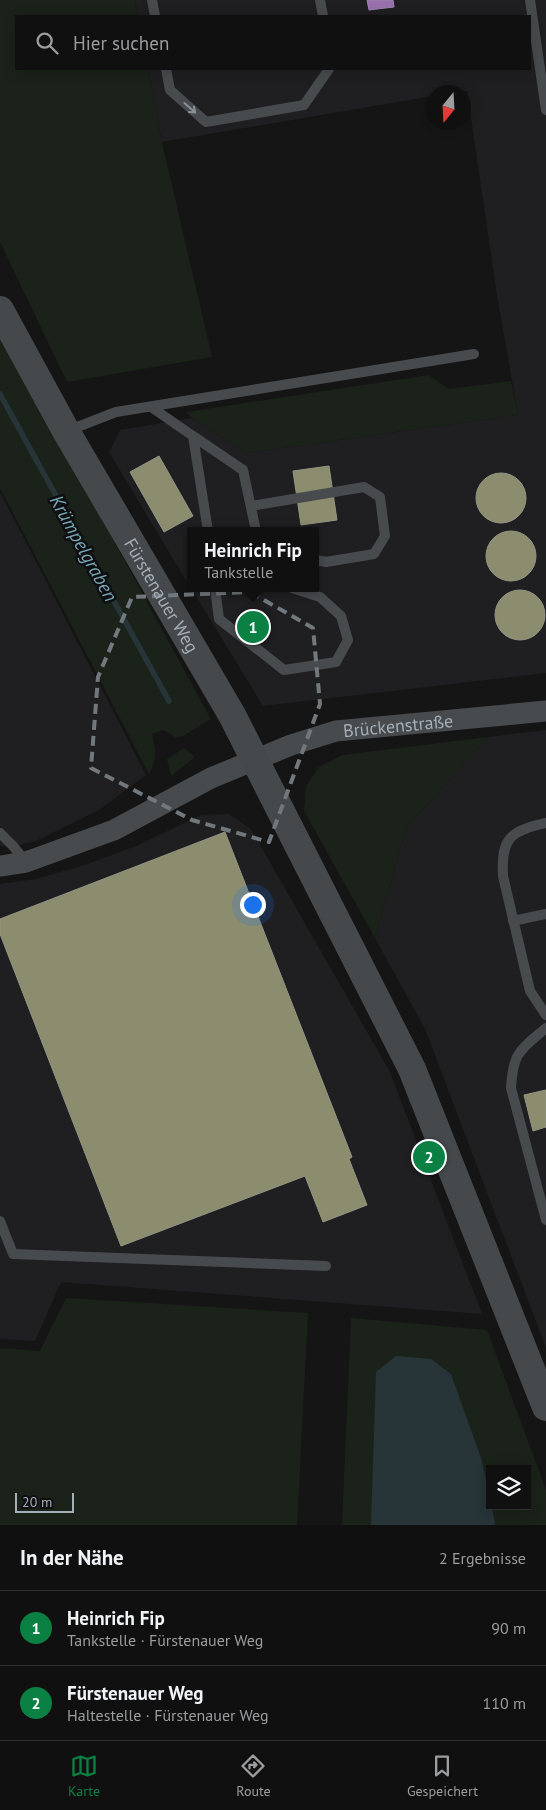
<!DOCTYPE html>
<html lang="de">
<head>
<meta charset="utf-8">
<style>
	body { margin:0; font-family:"PT Sans",sans-serif; background:#1e1e1e; color:#f1f3f6 }
	.controls { position:absolute; right:15px; bottom:15px; display:grid; overflow:hidden; border-radius:0px; box-shadow:0 2px 12px #0003 }
	.controls button { width:45px; height:45px; display:grid; place-items:center; padding:0; border:0; border-bottom:1px solid #303030; background:#101010; color:#f1f3f6; font:25px sans-serif }
	.compass { position:absolute; left:426px; top:85px; width:45px; height:45px; border-radius:50%; background:#101010; box-shadow:0 2px 12px #0003; rotate:198deg }
	.scale { position:absolute; left:15px; bottom:12px; width:59px; box-sizing:border-box; padding-left:5px; border:2px solid #a4afb7; border-top:0; font-size:14px; line-height:18px; white-space:nowrap; color:#a4afb7; -webkit-text-stroke:4px #0f0f11; paint-order:stroke }
	.you { position:absolute; left:252px; top:904px; width:18px; height:18px; margin:-12px; border:4px solid #fff; border-radius:50%; background:#1a73e8; box-shadow:0 0 0 8px #1a73e833 }
	.badge { display:grid; place-items:center; width:32px; height:32px; border-radius:50%; background:#0b8043; color:#fff; font-size:16px; font-weight:700 }
	.pin { position:absolute; translate:-50% -50%; border:2px solid #fff; box-shadow:0 1px 5px #0006 }
	.popup { position:absolute; left:187px; top:527px; width:132px; height:65px; box-sizing:border-box; display:grid; place-content:center; border-radius:0px; background:#101010; filter:drop-shadow(0 1px 4px #0005); font-size:16px; white-space:nowrap; color:#9c9d9f }
	.popup b { font-size:19px; color:#f1f3f6 }
	.popup::after { content:''; position:absolute; left:50%; top:100%; margin-left:-10px; border:10px solid transparent; border-top-color:#101010 }
	.list { margin:0; padding:0; list-style:none }
	h2 { display:flex; justify-content:space-between; align-items:center; height:65px; margin:0; padding:0 20px; font-size:21px }
	h2 small { font-size:16px; font-weight:400; color:#9c9d9f }
	.list li { display:grid; grid-template-columns:32px 1fr auto; gap:15px; align-items:center; box-sizing:border-box; height:75px; padding:0 20px; border-top:1px solid #303030 }
	.list b { display:block; font-size:19px; white-space:nowrap }
	.list p { margin:0; font-size:16px; white-space:nowrap; color:#9c9d9f }
	.list em { font-size:16px; font-style:normal; color:#9c9d9f }
	.icon { flex:none; width:28px; height:28px; fill:none; stroke:currentColor; stroke-width:2; stroke-linecap:round; stroke-linejoin:round }
	.map { position:relative; flex:none; width:546px; height:1525px; overflow:hidden }
	.search { position:absolute; background:#101010; box-shadow:0 2px 12px #0003; left:15px; right:15px; top:15px; height:55px; display:flex; align-items:center; gap:12px; box-sizing:border-box; padding:0 18px; border-radius:0px; color:#9c9d9f; font-size:19px }
	.sheet { height:215px; background:#101010 }
	nav { display:flex; justify-content:space-around; align-items:center; box-sizing:border-box; height:70px; border-top:1px solid #303030; background:#101010; font-size:14px; color:#9c9d9f }
	nav a { display:grid; justify-items:center; gap:2px }
	nav .on { color:#0b8043 }
	.map>svg:first-child { display:block }
	.built { fill:#1f1f21 }
	.green { fill:#1b221a; fill-rule:evenodd }
	.water { fill:#273538 }
	.offices { fill:#9970ab; stroke:#9c83af }
	.industry { fill:#8c8c6e; stroke:#939684 }
	.lines { fill:none; stroke-linecap:round; stroke-linejoin:round }
	.stream { stroke:#273538; stroke-width:5.5 }
	.lane { stroke:#484b4e; stroke-width:10 }
	.street { stroke:#484b4e; stroke-width:21 }
	.secondary { stroke:#46494c; stroke-width:28 }
	.oneway { stroke:#889198 }
	.marked { fill:none; stroke:#72797e; stroke-width:4; stroke-dasharray:10 6; stroke-linejoin:round }
	.labels { text-anchor:middle; dominant-baseline:central; stroke-width:5; stroke-linejoin:round; paint-order:stroke }
	.street-label { font-size:18px; fill:#a4afb7; stroke:#0f0f11 }
	.water-label { font-size:19px; font-style:italic; fill:#78a9b6; stroke:#0f0f11 }
</style>
</head>
<body>
<div class="map">
<svg width="546" height="1525" viewBox="0 0 546 1525">
	<rect width="100%" height="100%" fill="#151515"/>
	<path class="built" d="M135,0h411v673l-283,33 -72,-118h125v-57h-126v56l-81,-135 11,-22 72,-12 55,35 271,-38 -21,-120 -30,-204 -33,1 -1,4 -271,46 -14,-73h382v-53h-392z
		M0,492l146,283 -47,35 -63,31 -23,5h-13z
		M546,730v618l-121,-319 -50,-91 31,-110 82,-91z
		M229,814l22,15 139,243 92,242 -421,-32 -26,59 -35,-2v-455l36,-5 49,-14 51,-19 65,-31z"/>
	<path class="green" d="M0,0h135l3,16h-122v53h132l14,73 50,215 -145,25 -67,-140z
		M0,333l211,386 -28,17 -8,1 -12,-7 -11,4c4,17 5,25 -3,40l-149,-286z
		M429,375l19,14 63,-8 7,34 -271,38 -55,-35 -6,-6z
		M488,737l-82,91 -31,110 -71,-127 2,-25 13,-19 24,-12z
		M184,748l11,9 -24,19 -4,-17z
		M66,1298l242,15 -11,212h-297v-177l40,3z
		M351,1318l136,12 59,160v35h-204zM490,1469h37v37h-37z"/>
	<path class="water" d="M396,1356l35,3 20,15 30,84 9,39v9h2l3,19h-124l5,-153z"/>
	<path class="offices" d="M367,0h26l1,7 -25,3z"/>
	<path class="industry" d="M159,456l34,60 -29,16 -34,-60z
		M329,466l8,54 -36,5 -8,-54z
		M476 498a25 25 0 1 1 50 0a25 25 0 1 1-50 0Z
		M486 556a25 25 0 1 1 50 0a25 25 0 1 1-50 0Z
		M495 615a25 25 0 1 1 50 0a25 25 0 1 1-50 0Z
		M225,832l127,325 -3,2 18,46 -44,17 -18,-46 -184,70 -121,-312v-15z
		M546,1090v37l-13,4 -9,-36z"/>
	<g class="lines">
		<path class="stream" d="M0,394l169,307"/>
		<path class="lane" d="M152,0l3,16
			M320,0l3,16
			M530,0l16,110
			M166,69l4,21 36,32 98,-17 25,-36
			M151,407l42,29 15,95
			M67,431l49,-19 358,-58
			M193,436l50,34 13,61
			M251,506l113,-19 16,10 5,39 -11,18 -48,8 -10,-2
			M215,588l4,31 65,51 52,-8 12,-22 -7,-24 -21,-19 -28,-9
			M546,823c-36,8 -45,15 -43,53l27,115 16,24
			M0,833l13,13 13,16
			M513,921l33,-7
			M546,1028c-26,22 -33,24 -35,60l35,132
			M0,1221l13,33 313,12"/>
		<path class="street" id="s1" d="M0,866l26,-4 88,-32 97,-52 80,-33 45,-14 210,-20"/>
		<path class="secondary" id="s2" d="M0,310l66,121 166,284 180,354 134,338"/>
	</g>
	<defs><path id="oneway-shaft" d="M-6 0H5M1.5-3L5.5 0L1.5 3" fill="none" stroke-width="1.6" stroke-linecap="round" stroke-linejoin="round" transform="scale(1.25)"/></defs>
	<use class="oneway" href="#oneway-shaft" transform="translate(190 108) rotate(41)"/>
	<path class="marked" d="M250,592l63,36 7,76 -51,138 -77,-22 -101,-52 7,-91 34,-80z"/>
	<g class="labels">
		<g class="street-label">
			<text stroke="none"><textPath href="#s2" startOffset="328">Fürstenauer Weg</textPath></text>
			<text stroke="none"><textPath href="#s1" startOffset="426">Brückenstraße</textPath></text>
		</g>
		<g class="water-label">
			<text transform="translate(84 548) rotate(61)">Krümpelgraben</text>
		</g>
	</g>
</svg>
<div class="controls">
<button><svg class="icon" aria-label="layers" viewBox="0 0 24 24"><path d="M12 4l9 5-9 5-9-5zM3 14l9 5 9-5"/></svg></button>
</div>
<svg class="compass" viewBox="-18 -18 36 36"><path d="M0-13l5 13h-10z" fill="#e53935"/><path d="M0 13l5-13h-10z" fill="#9c9d9f"/></svg>
<div class="scale">20 m</div>
<div class="you"></div>
<div class="pin badge" style="left:253px;top:627px">1</div>
<div class="popup"><b>Heinrich Fip</b>Tankstelle</div>
<div class="pin badge" style="left:429px;top:1157px">2</div>
<div class="search"><svg class="icon" aria-label="search" viewBox="0 0 24 24"><circle cx="10" cy="10" r="6"/><path d="M15 15l6 6"/></svg>Hier suchen</div>
</div>
<section class="sheet">
<h2>In der Nähe<small>2 Ergebnisse</small></h2>
<ul class="list">
<li><span class="badge">1</span><div><b>Heinrich Fip</b><p>Tankstelle · Fürstenauer Weg</p></div><em>90 m</em></li>
<li><span class="badge">2</span><div><b>Fürstenauer Weg</b><p>Haltestelle · Fürstenauer Weg</p></div><em>110 m</em></li>
</ul>
</section>
<nav>
<a class="on"><svg class="icon" aria-label="map" viewBox="0 0 24 24"><path d="M3 6l6-2 6 2 6-2v14l-6 2-6-2-6 2zM9 4v14M15 6v14"/></svg>Karte</a>
<a><svg class="icon" aria-label="directions" viewBox="0 0 24 24"><path d="M12 3l9 9-9 9-9-9zM9 14v-3h6M13 9l2 2-2 2"/></svg>Route</a>
<a><svg class="icon" aria-label="saved" viewBox="0 0 24 24"><path d="M7 4h10v16l-5-4-5 4z"/></svg>Gespeichert</a>
</nav>
</body>
</html>
